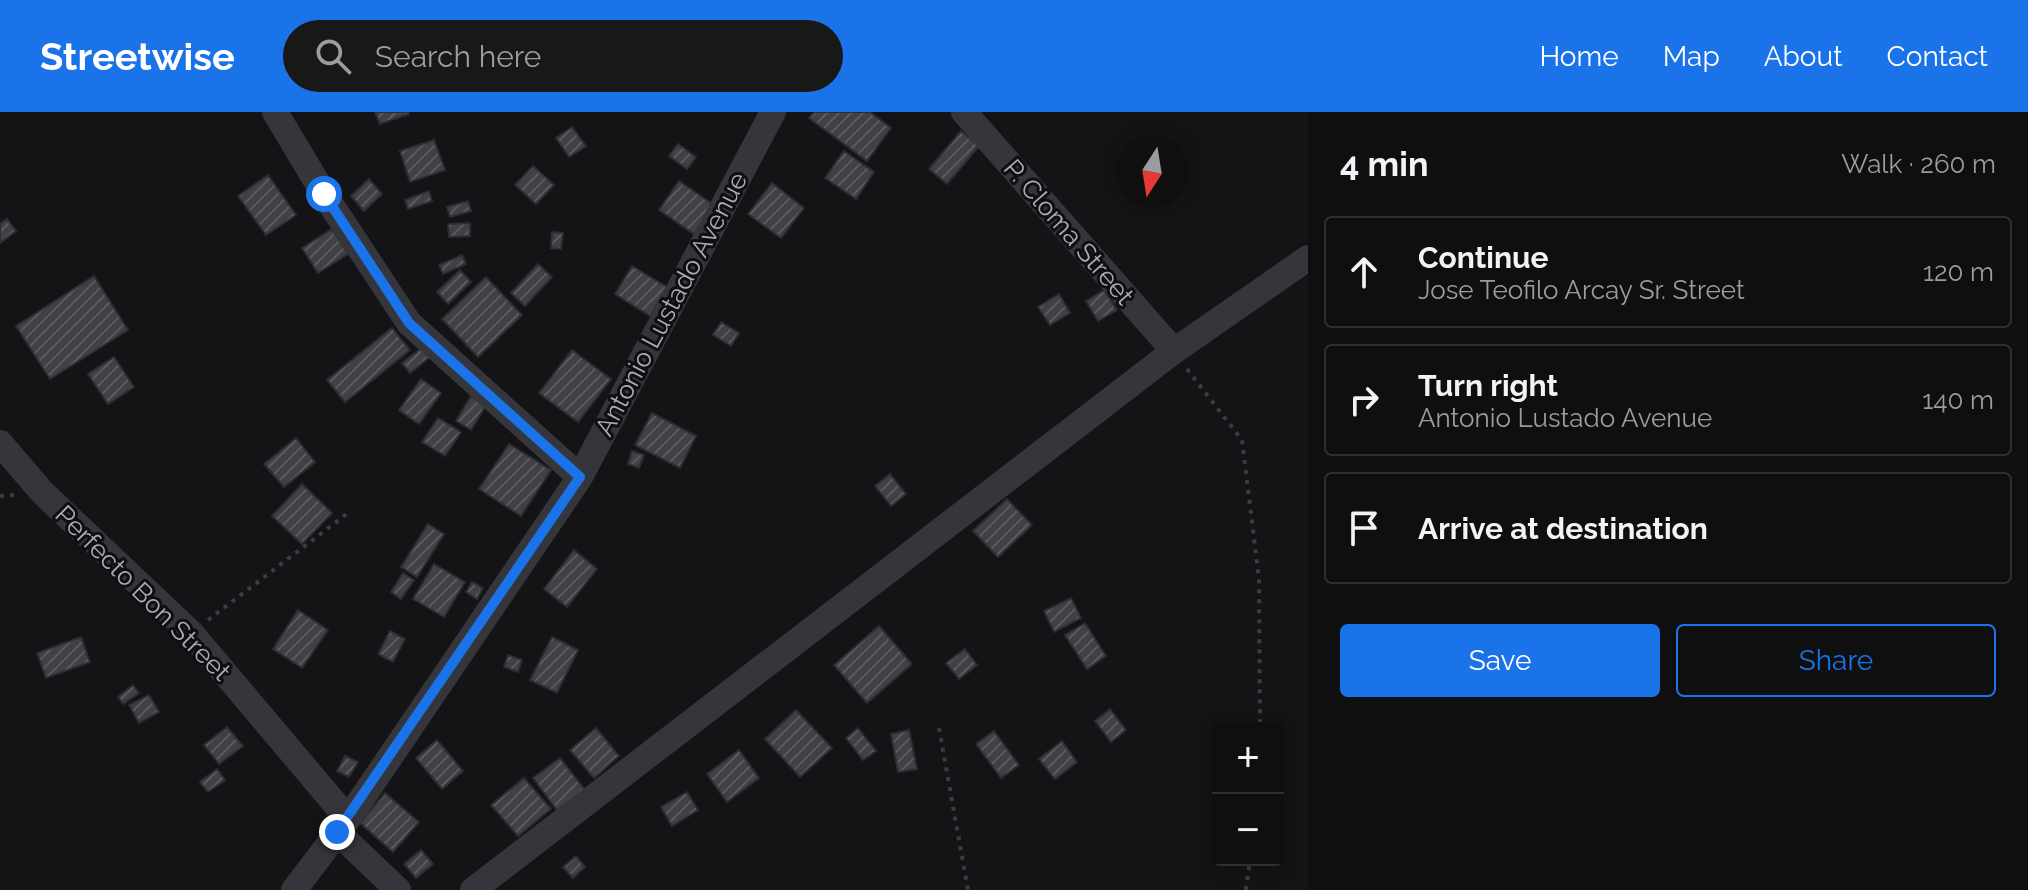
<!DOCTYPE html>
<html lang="en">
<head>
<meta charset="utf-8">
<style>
	body { margin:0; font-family:Raleway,sans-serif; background:#181819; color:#f1f3f6 }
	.controls { position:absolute; right:24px; bottom:24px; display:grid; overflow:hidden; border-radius:8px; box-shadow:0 4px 20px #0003 }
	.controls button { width:72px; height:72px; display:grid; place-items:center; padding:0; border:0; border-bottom:2px solid #2f2f30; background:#0f0f10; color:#f1f3f6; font:40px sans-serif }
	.compass { position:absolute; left:1116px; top:24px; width:72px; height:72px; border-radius:50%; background:#0f0f10; box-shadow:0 4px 20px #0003; rotate:192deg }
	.stop { position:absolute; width:24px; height:24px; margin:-18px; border:6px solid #1a73e8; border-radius:50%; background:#fff }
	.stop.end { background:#1a73e8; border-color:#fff; box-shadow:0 2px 8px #0008 }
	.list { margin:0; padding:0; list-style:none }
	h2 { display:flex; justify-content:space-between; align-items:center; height:104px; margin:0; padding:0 32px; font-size:34px }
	h2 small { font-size:26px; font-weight:400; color:#9b9c9f }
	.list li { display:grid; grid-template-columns:52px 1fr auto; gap:24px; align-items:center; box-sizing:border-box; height:112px; margin:0 16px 16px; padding:0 16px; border:2px solid #2f2f30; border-radius:8px }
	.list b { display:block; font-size:30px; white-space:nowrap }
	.list p { margin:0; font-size:26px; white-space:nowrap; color:#9b9c9f }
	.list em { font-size:26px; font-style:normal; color:#9b9c9f }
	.actions { display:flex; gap:16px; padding:24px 32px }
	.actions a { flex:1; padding:18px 0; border:2px solid #1a73e8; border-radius:8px; text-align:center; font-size:28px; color:#1a73e8 }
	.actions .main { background:#1a73e8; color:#fff }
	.icon { flex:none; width:44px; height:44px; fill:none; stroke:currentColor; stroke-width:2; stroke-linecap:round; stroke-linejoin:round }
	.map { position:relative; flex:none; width:1308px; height:778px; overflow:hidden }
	header { display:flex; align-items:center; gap:48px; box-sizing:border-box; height:112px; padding:0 40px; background:#1a73e8; color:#fff }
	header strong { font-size:38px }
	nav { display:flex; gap:44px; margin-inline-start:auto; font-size:28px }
	.search { width:560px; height:72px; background:#181819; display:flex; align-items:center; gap:20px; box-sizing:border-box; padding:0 28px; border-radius:44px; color:#9b9c9f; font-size:30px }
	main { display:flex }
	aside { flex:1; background:#0f0f10 }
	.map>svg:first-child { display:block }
	.building { fill:url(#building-hatch); stroke:#2e2e32; stroke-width:2 }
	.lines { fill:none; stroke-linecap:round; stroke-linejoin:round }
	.path { stroke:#3b3d42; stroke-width:4; stroke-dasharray:4 6; stroke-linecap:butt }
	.minor { stroke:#35363b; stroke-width:26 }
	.route { stroke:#1a73e8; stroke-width:10 }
	.labels { text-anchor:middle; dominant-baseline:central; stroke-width:6; stroke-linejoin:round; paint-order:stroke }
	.street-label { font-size:26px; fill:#a6abb6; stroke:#0f0f11 }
</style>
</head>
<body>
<header>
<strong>Streetwise</strong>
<div class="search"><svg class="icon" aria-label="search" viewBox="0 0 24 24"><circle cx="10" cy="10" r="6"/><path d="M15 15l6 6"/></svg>Search here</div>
<nav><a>Home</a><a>Map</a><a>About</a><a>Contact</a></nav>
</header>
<main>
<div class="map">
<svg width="1308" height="778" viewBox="0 0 1308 778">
	<defs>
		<pattern id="building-hatch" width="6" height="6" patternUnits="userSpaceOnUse" patternTransform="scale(2)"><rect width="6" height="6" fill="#404146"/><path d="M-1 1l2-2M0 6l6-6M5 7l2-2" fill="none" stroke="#595a5e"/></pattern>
	</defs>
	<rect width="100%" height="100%" fill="#141416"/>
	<path class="building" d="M375,0h33l1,2 -29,10z
		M814,0h56l21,16 -24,33 -58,-43z
		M572,15l14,19 -17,11 -13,-19z
		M961,19l18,15 -32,38 -18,-15z
		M434,28l11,30 -35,12 -10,-31z
		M678,32l18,13 -9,12 -18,-13z
		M844,39l30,21 -18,27 -31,-21z
		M533,54l21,19 -18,19 -21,-19z
		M268,63l28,40 -30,20 -28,-39z
		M369,67l13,15 -18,17 -13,-15z
		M679,69l35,24 -20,29 -35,-24z
		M772,71l32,25 -23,30 -33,-24z
		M429,79l3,10 -24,8 -3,-9z
		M468,89l3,10 -21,6 -3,-10z
		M7,107l9,12 -16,12v-19z
		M470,111v13l-21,1 -1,-13z
		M332,117l16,25 -30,19 -16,-25z
		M552,120l11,1 -2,16 -10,-1z
		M462,143l4,9 -23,10 -4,-9z
		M538,152l14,13 -27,29 -14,-13z
		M632,154l35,21 -17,29 -35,-22z
		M460,158l11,12 -23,22 -11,-12z
		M94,164l34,54 -78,49 -34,-53z
		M486,165l36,38 -44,42 -36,-38z
		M1104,178l13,20 -19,11 -12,-20z
		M1059,182l11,19 -20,12 -12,-18z
		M721,210l18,11 -8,13 -18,-11z
		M392,216l18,22 -65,52 -18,-22z
		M423,235l7,10 -20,16 -8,-10z
		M572,238l39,29 -33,43 -39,-29z
		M114,245l20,30 -26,17 -20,-30z
		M421,267l20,14 -22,31 -20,-14z
		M471,284l15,9 -15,25 -15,-9z
		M652,301l44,23 -16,32 -45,-23z
		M438,306l23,14 -16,24 -23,-14z
		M296,326l19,24 -31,25 -20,-23z
		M509,332l42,26 -30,46 -42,-27z
		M632,339l12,4 -5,13 -11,-4z
		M890,362l16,20 -15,12 -16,-20z
		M302,372l30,29 -30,31 -30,-28z
		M1007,387l25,26 -34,32 -25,-26z
		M428,412l16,10 -27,43 -16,-10z
		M574,438l23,19 -30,38 -23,-18z
		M434,452l31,18 -21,35 -31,-18z
		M403,461l11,7 -13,19 -10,-7z
		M472,470l11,6 -6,11 -11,-7z
		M1071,486l10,20 -27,14 -10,-21z
		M298,498l30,20 -26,38 -29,-19z
		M1085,511l21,33 -19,13 -22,-34z
		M879,514l33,38 -45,39 -33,-38z
		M390,519l15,8 -12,23 -15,-8z
		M81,525l9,25 -44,16 -9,-25z
		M552,525l26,13 -21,43 -27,-13z
		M965,537l12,16 -18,14 -13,-16z
		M508,543l14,5 -4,12 -14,-5z
		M133,573l6,8 -16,11 -5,-7z
		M149,583l10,17 -20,11 -10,-18z
		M1110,597l16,21 -15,12 -16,-21z
		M796,598l36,38 -32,29 -35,-38z
		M227,615l16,19 -24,18 -15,-19z
		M596,616l23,28 -25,22 -24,-28z
		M858,616l18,23 -13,9 -17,-22z
		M909,618l8,39 -19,3 -7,-38z
		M994,619l25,34 -18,13 -25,-34z
		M437,628l26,31 -21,18 -26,-31z
		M1062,629l15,21 -22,17 -16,-20z
		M739,638l20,28 -32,24 -20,-28z
		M345,644l13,6 -9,15 -12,-6z
		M560,646l25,32 -28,20 -24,-32z
		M217,657l8,11 -17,12 -8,-10z
		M524,666l27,31 -33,27 -27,-31z
		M687,680l11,18 -26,16 -11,-19z
		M385,681l34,29 -26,30 -33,-29z
		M421,738l12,14 -17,14 -12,-14z
		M576,744l9,11 -12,11 -10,-11z"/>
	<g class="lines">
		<path class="path" d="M1187,257l55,71 17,139 1,149
			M0,384l14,-1
			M208,508l140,-107
			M939,616l29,162
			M1246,778l4,-30"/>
		<path class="minor" d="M275,0l49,82 85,129 171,154
			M964,0l210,239
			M0,331l42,49 149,141 157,186
			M337,720l61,58
			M294,778l54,-71 232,-342 193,-365
			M473,778l701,-539 134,-93"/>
	</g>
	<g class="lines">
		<path class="route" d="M324,82l85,129 171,154 -243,355"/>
	</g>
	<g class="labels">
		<g class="street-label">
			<text transform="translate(1069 120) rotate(49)">P. Cloma Street</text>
			<text transform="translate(671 192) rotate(-62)">Antonio Lustado Avenue</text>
			<text transform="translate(143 481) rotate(45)">Perfecto Bon Street</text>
		</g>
	</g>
</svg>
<div class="controls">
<button>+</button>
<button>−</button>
</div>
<svg class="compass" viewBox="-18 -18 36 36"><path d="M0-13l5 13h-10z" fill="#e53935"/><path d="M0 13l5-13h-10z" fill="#9b9c9f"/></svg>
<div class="stop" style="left:324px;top:82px"></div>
<div class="stop end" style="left:337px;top:720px"></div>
</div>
<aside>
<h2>4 min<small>Walk · 260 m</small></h2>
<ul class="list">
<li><svg class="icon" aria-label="ahead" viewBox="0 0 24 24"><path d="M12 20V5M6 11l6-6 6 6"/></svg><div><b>Continue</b><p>Jose Teofilo Arcay Sr. Street</p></div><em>120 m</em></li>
<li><svg class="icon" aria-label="right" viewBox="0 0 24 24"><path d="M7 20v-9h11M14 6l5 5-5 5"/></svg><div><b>Turn right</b><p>Antonio Lustado Avenue</p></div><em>140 m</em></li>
<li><svg class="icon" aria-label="arrive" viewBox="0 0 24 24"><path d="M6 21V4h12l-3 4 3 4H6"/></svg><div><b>Arrive at destination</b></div></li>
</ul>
<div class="actions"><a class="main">Save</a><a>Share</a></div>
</aside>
</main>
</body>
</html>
